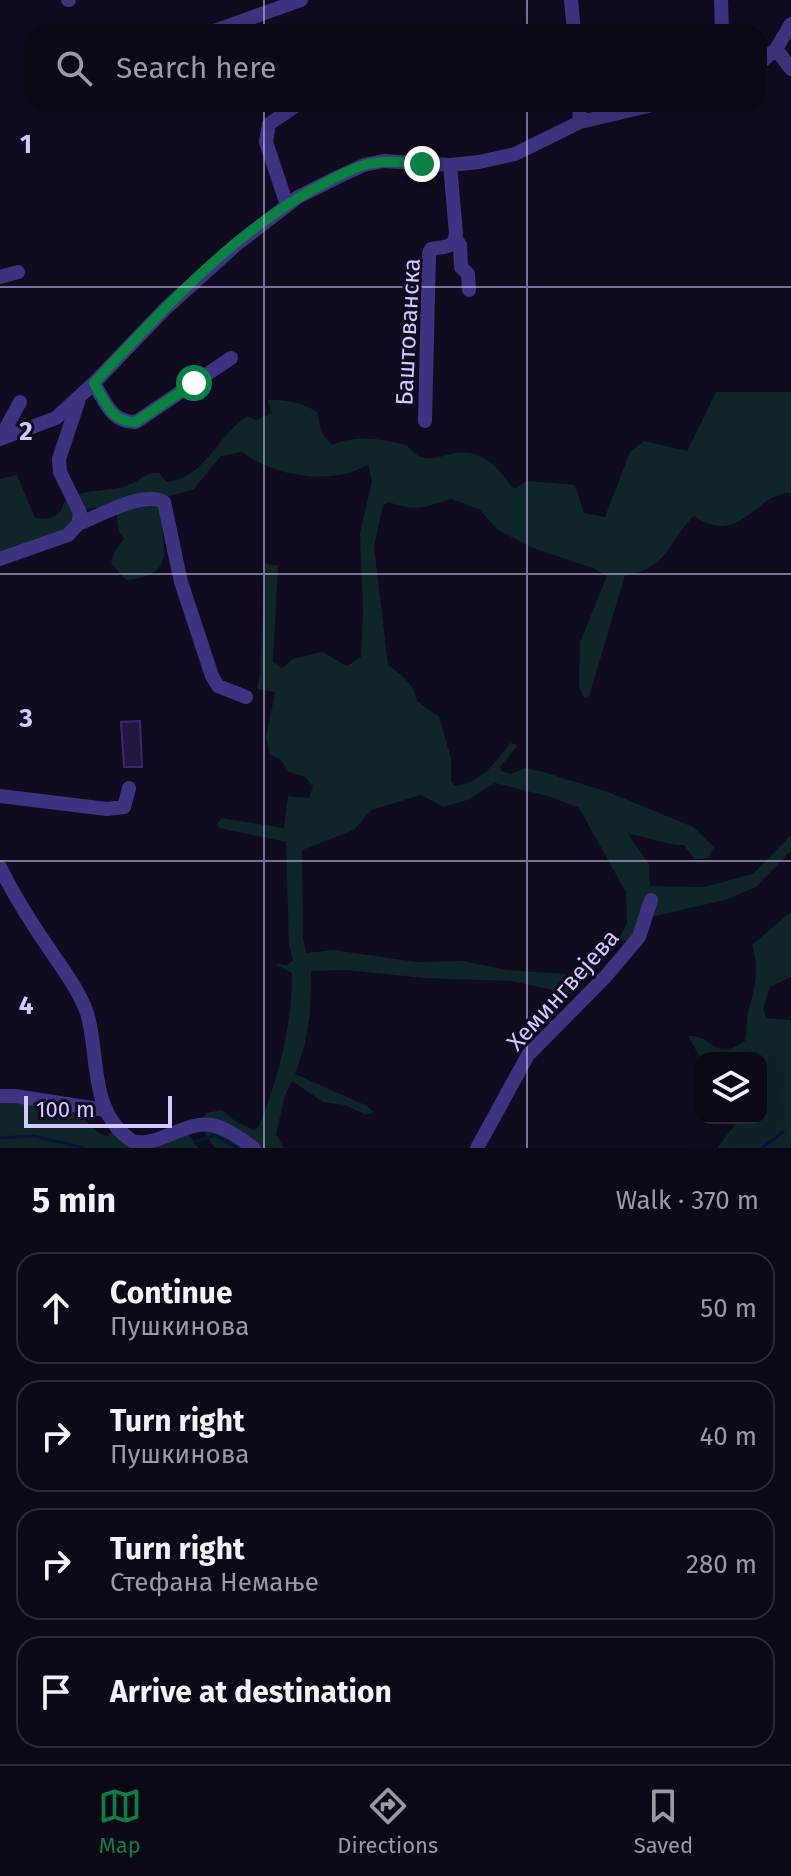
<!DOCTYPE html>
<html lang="en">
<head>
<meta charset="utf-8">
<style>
	body { margin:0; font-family:"Fira Sans",sans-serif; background:#15111f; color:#f1f3f6 }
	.controls { position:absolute; right:24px; bottom:24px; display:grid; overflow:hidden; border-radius:16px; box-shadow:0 8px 32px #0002 }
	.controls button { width:72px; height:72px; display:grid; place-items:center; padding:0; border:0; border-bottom:2px solid #2c2935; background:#0c0816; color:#f1f3f6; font:40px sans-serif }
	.scale { position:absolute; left:24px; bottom:20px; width:148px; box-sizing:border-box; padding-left:8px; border:4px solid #d4c8ff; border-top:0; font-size:22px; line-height:28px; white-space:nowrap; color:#d4c8ff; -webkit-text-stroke:6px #100b1e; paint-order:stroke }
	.stop { position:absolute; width:24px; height:24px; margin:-18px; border:6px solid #0b8043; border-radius:50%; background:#fff }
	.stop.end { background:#0b8043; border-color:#fff; box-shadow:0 2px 8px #0008 }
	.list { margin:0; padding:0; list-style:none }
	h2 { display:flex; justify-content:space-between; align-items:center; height:104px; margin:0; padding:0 32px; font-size:34px }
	h2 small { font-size:26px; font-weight:400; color:#9a9aa1 }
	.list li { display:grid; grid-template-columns:52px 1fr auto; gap:24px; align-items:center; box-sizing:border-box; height:112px; margin:0 16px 16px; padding:0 16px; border:2px solid #2c2935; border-radius:24px }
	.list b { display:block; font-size:30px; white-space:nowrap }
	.list p { margin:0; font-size:26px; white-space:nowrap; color:#9a9aa1 }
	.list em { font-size:26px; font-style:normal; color:#9a9aa1 }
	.icon { flex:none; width:44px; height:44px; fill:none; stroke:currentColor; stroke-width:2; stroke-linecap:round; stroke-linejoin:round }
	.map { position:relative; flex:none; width:791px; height:1148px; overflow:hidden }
	.search { position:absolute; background:#0c0816; box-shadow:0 8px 32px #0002; left:24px; right:24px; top:24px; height:88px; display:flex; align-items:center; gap:20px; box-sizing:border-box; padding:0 28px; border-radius:24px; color:#9a9aa1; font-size:30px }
	.sheet { height:616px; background:#0c0816 }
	nav { display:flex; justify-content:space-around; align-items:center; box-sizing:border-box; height:112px; border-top:2px solid #2c2935; background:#0c0816; font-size:22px; color:#9a9aa1 }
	nav a { display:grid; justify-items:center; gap:4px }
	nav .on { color:#0b8043 }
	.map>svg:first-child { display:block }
	.green { fill:#0e2628 }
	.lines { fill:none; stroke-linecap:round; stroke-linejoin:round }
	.stream { stroke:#06143c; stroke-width:3 }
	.building { fill:#231640; stroke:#3c276d; stroke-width:2 }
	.minor { stroke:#3e3380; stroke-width:14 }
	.route { stroke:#0b8043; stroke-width:10 }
	.grid { fill:none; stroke:#d4c8ff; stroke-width:2; stroke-opacity:0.55 }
	.labels { text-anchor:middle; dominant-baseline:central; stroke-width:6; stroke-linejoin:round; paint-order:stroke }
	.street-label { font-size:24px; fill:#d4c8ff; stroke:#100b1e }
	.grid-label { font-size:26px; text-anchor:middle; font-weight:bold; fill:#d4c8ff; stroke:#100b1e; stroke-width:6; stroke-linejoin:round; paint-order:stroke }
</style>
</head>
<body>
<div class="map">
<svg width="791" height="1148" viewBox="0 0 791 1148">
	<rect width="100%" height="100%" fill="#100b1e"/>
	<path class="green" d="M716,392h75v101c-36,-1 -49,55 -97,23 -27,25 -24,53 -69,59l-36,122 -5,1 -5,-12 1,-44 27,-66 -14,-8 -60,-20 -35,-18 -19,-21 -28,-10c-25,8 -36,13 -62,3l-6,3 -9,41 14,119c13,10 27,19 29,36l22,16 12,41v23l4,5c26,-3 41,-24 55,-43l8,2 -18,22 1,4 10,3 14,-6 18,4 65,20 85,35 21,20 -6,11 -14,1 -10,-14c-20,0 -36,-8 -56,-11l21,30 1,22 54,1 49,-13 38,-39v16l-35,36 -31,13 -83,19 -13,23 -11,-2 9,-17 -1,-31 -47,-84 -28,-11 -56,-14 -28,17 -24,7 -22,-12 -50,15 -17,20 -52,20 1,88 3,15 28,-3 82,12 46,-1 45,9 57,4 11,6 -3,14 -62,-13 -86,-3 -77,-8 -36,1 -1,43 -5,30 -10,30 72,32 7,6 -8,3 -21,-10 -22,-3 -31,-21 -7,14 -9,39 8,14h-69c-9,-11 -16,-21 -9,-35l16,-3 13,11 19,9 5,-4c20,-50 33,-100 33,-153l-17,-9 12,1 6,-5 -4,-15 -3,-103 -67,-14 -2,-5 5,-5 62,10 4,-32 21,2 4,-12 -8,-9 -16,-5 -9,-13 -10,-4 -4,-17 9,-46 -18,-3 3,-15 5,-111 13,3 -5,96 9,6 11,-9 29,-7 25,14 14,-9 2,-46 -3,-78 12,-52 -4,-16c-7,2 -15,8 -23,9 -35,7 -75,-1 -103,-22l-21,4 -27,33 -27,8c-20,31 26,77 -41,83l-15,-17 4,-12 9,-13 -5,-6 -3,-20c-29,-11 -43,0 -55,27l-61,20v-80l17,-4 18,43c8,1 18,1 24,-5 3,-2 3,-8 6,-11 16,-15 47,-9 66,-18 11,-5 15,-12 28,-11l8,9c37,-3 51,-47 80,-66l9,4 16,-7 -4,-13c19,0 33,2 49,12l4,20 11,13c26,-11 48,-6 75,0 21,30 41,-1 70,10 16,5 27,22 37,34l13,-8 48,4 9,28 21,4 25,-65 14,-11 43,10z
		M791,912v65l-21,10 -7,22 4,9 24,2v128h-74l23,-30h21v-60l-60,1 -13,-23c26,-2 25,27 57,5 2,-10 1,-23 4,-33 7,-21 10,-41 3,-63z
		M0,1101c22,6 51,-3 72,7 16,8 14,21 35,28l10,-9 17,16 50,-12 8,7 6,10h-198z"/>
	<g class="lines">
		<path class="stream" d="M0,1138l34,-2 50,12
			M195,1142l20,-7 22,13
			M762,1148l21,-16"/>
	</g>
	<path class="building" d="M140,721l2,46h-18l-3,-45z"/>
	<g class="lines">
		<path class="minor" d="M68,0h1
			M571,0l3,32
			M721,0l1,32
			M211,32l90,-32
			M776,49l15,20
			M759,64l17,-15 15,-25
			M579,104l1,18
			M287,205l-21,-63 3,-18 28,-19
			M455,238l5,7 1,22 7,7 1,16
			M0,277l18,-5
			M94,383c11,19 18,40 42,39l95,-64
			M425,421l4,-167 2,-5c14,-3 23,0 25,-16l-6,-68
			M0,439l56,-21 38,-35 72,-75 71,-64 61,-47 40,-20 26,-12 19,-4 67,4 29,-3 36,-8 65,-32 77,-18
			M0,439l20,-37
			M78,524c22,-8 65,-34 86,-22l17,80 31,94 6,10 28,11
			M0,559l68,-24 10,-11 2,-11 -20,-41 -1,-13 20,-60
			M0,796l107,13 17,-2 5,-19
			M0,867c14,29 32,57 50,83 13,20 29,40 37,63 13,44 1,98 45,128 26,7 52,-20 79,-16 16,3 30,14 43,23
			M0,1096h15l90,14
			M477,1148l51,-93 78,-79 33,-39 12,-37"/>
	</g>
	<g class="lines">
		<path class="route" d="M194,383l-58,39c-24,1 -31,-20 -42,-39 66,-71 142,-154 229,-199 14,-7 29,-16 45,-20 18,-4 36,-2 54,0"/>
	</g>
	<path class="grid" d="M264,0v32M527,0v32M264,104v1044M527,104v1044M0,287h791M0,574h791M0,861h791"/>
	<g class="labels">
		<g class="street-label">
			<text transform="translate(408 332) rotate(-87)">Баштованска</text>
			<text transform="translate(563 990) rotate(-48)">Хемингвејева</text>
		</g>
	</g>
	<g class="grid-label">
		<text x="26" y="153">1</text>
		<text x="26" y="440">2</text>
		<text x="26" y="727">3</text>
		<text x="26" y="1014">4</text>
	</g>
</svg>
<div class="controls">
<button><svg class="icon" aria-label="layers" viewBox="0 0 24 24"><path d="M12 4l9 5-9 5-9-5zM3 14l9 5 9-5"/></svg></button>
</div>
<div class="scale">100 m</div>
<div class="stop" style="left:194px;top:383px"></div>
<div class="stop end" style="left:422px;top:164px"></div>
<div class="search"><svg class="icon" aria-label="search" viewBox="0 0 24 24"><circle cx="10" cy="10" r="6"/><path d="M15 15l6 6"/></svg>Search here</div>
</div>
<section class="sheet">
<h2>5 min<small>Walk · 370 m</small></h2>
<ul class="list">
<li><svg class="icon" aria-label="ahead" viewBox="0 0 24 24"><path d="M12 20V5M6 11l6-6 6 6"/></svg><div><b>Continue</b><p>Пушкинова</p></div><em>50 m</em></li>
<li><svg class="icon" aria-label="right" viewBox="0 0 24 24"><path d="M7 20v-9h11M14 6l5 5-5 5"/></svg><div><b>Turn right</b><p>Пушкинова</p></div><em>40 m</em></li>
<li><svg class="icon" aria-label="right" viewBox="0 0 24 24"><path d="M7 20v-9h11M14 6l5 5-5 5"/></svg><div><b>Turn right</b><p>Стефана Немање</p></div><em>280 m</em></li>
<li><svg class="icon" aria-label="arrive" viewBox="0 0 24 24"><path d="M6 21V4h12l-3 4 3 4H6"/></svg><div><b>Arrive at destination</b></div></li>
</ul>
</section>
<nav>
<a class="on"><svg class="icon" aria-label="map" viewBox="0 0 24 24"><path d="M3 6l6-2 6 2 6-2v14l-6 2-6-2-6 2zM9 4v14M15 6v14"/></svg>Map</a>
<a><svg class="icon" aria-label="directions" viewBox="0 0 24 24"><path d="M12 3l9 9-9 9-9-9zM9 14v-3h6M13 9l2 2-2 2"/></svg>Directions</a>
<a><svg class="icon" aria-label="saved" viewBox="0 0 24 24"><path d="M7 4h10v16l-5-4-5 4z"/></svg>Saved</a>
</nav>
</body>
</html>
